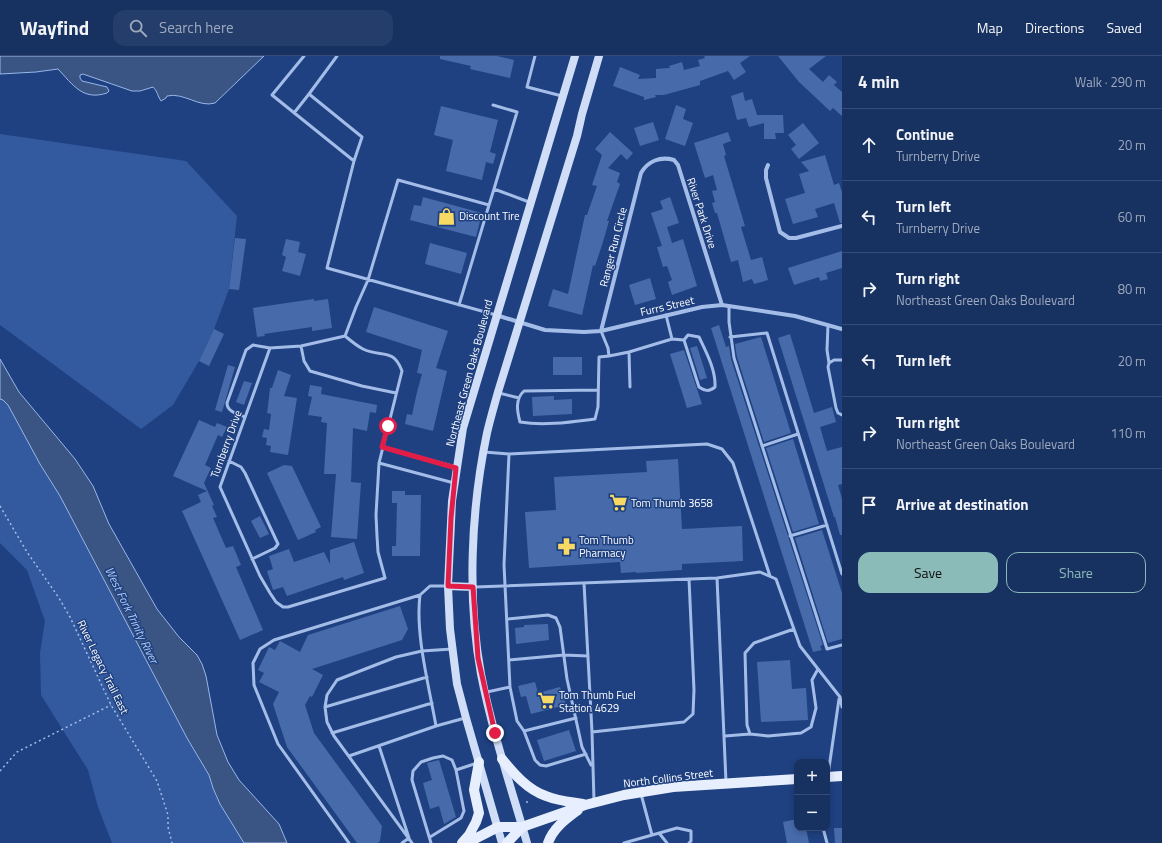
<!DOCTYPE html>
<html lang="en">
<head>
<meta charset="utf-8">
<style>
	body { margin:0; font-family:"Titillium Web",sans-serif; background:#243d6a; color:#f1f3f6 }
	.controls { position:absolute; right:12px; bottom:12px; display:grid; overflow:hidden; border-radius:8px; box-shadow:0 2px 6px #0003 }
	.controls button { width:36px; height:36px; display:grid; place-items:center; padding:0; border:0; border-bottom:1px solid #364c76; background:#173161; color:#f1f3f6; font:20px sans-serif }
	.stop { position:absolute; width:12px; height:12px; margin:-9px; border:3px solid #e11d48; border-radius:50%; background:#fff }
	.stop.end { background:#e11d48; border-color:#fff; box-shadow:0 1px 4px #0008 }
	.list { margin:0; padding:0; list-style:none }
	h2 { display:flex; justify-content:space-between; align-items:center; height:52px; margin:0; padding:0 16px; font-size:17px }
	h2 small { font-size:13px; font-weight:400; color:#9ea9bd }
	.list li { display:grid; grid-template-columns:26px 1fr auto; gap:12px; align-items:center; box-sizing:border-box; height:72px; padding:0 16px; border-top:1px solid #364c76 }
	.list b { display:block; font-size:15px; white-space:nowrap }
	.list p { margin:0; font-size:13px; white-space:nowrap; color:#9ea9bd }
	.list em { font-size:13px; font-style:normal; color:#9ea9bd }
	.actions { display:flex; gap:8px; padding:12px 16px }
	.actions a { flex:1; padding:9px 0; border:1px solid #8bbbb9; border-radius:12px; text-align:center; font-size:14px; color:#8bbbb9 }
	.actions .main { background:#8bbbb9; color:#111 }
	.icon { flex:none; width:22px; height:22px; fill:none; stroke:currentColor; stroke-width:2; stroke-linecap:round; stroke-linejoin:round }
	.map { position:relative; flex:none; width:842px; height:787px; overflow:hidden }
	header { display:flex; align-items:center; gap:24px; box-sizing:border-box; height:56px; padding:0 20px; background:#173161; border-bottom:1px solid #364c76 }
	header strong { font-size:19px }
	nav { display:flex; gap:22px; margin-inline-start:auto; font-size:14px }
	.search { width:280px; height:36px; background:#243d6a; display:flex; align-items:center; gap:10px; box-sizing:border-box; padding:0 14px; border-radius:12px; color:#9ea9bd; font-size:15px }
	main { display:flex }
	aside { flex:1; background:#173161 }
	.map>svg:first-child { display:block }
	.green { fill:#335a9f }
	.water { fill:#3a5483; stroke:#98b7ea }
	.building { fill:#476baa }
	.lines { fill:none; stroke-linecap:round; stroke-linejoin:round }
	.path { stroke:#a4bde8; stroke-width:1.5; stroke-dasharray:2 3; stroke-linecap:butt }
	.service { stroke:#a4bde8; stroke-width:3 }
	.minor { stroke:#a4bde8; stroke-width:4 }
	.secondary { stroke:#cfddf7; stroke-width:8 }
	.primary { stroke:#e7eefe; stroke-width:10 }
	.route { stroke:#e11d48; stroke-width:5 }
	.labels { text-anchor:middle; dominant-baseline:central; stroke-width:3; stroke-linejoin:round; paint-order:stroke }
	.street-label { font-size:11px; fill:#fff; stroke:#1f4181 }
	.poi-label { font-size:11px; fill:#fff; stroke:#1f4181; text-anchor:start }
	.water-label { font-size:12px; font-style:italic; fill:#b0c8f0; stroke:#1f4181 }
</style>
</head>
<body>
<header>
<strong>Wayfind</strong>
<div class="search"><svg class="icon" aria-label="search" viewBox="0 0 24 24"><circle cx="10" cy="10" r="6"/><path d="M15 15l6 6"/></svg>Search here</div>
<nav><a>Map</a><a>Directions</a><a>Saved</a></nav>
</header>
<main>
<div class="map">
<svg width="842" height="787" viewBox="0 0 842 787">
	<rect width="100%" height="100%" fill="#1f4181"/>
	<path class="green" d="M0,78l186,27 51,55 -8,73 -15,40 -15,32 -26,44 -32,24 -141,-104z
		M0,343l3,1 5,5 32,59 20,32 127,242 22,37 4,13 7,16 24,39h-132l-14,-36 -10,-37 -47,-75 -1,-42 5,-32 -18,-51 -27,-27z"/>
	<path class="water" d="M0,0h264l-49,47c-16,5 -31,-11 -48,-7l-1,2 -5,3c-4,-6 -3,-9 -8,-14l-13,4h-8l-49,-17 -3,1v3l2,3 25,6 2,4 -2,2c-24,8 -34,-8 -49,-24l-22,3 -36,2z
		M0,303l19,33 56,67 18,27 16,38 48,85 22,28 18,18 5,9 4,12 11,59 11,27 11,18 40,44 8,19h-43l-24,-39 -7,-16 -4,-13 -22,-37 -127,-242 -20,-32 -32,-59 -5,-5 -3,-1z"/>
	<path class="building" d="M440,0h57l17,4 -4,18 -40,-9 1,-3 -31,-7z
		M704,0h46l-10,7 6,9 -12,8 -6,-9 -28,10v4l-36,10h-9l1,2 -12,3v-3l-31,-11 7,-19 20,8 -2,4 18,-1v-9l14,-1 -1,-2 13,-4 2,8 16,-4 -2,-6 7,-2z
		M778,0h48l-17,13 14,13 6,-7 8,7 -3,3 8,7v24l-9,-8 -3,3 -31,-29z
		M743,36l2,9 7,-2 5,16h26l1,18h-9l1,6h-12v-16l-15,4 -3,-9 -9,2 -6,-24z
		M676,49l10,4 -3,10 10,4 -8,23 -20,-7z
		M441,50l57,14 -8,32 6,2 -3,10 -7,-2 -4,18 -36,-9 7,-31 -19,-5z
		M653,66l6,18 -19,6 -6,-18z
		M803,67l16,20 -20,16 -8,-10 5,-4 -8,-10z
		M610,76l23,21 -6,7 -6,-6 -13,14 12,5 -3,9 3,2 -13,37h2l-6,21 -8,24 -2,-1 -11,50 -34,-9 5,-17 15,5 17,-79h2l10,-29 -5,-1 10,-30 -7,-6z
		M728,76l3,9 -8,3 3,11 -2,1 21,70 -4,1 10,33 11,-3 6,23 -14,4 -2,-5 -9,3 -5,-22 -7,2 -14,-49h-2l-3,-10 3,-1 -3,-11 5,-1 -4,-15 -8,3 -11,-35z
		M825,99l9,30 5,-2 3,9v31h-2l-6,-20 -19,6 3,8 -25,7 -8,-25 20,-6 -6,-19 10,-3 -8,-9z
		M423,141l59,16 -6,24 -66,-17 4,-15 7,1z
		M670,141l9,26 -12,4 5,16 11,-4 14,47 -25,9 -4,-13 4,-2 -5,-14 -4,1 -6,-20 5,-1 -11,-33 12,-4 -3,-8z
		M235,182l11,1 -7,51 -10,-1z
		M286,183l14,3 -2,10 8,2 -6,22 -18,-5 4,-14 -4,-2z
		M430,187l37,10 -6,21 -36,-10z
		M842,195v17l-16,5 2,6 -8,2 -1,-4 -25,8 -6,-17z
		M650,222l6,21 -21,6 -6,-20z
		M314,243v2l14,-2 4,29 -20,3v-4l-48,7 1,2 -8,1 -4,-29z
		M374,251l74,24 -12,37 11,3 -14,60 -28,-7 2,-10 5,1 5,-23 5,-18 -5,-1 5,-23 -56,-18z
		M719,269l7,22 3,-1 2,13 92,286 -3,1 2,4 -9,2 -102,-324z
		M214,273l10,5 -15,32 -10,-5z
		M790,278l24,79 18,-6 4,15 -16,5 7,24 15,-4v37l-4,1 4,14v36h-2l-5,-18h-1l-56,-179z
		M761,281l30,96 -27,9 -27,-85 -2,-13z
		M697,290l10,32 -7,2 -10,-32z
		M684,294l18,54 -15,4 -17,-54z
		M553,301h29v18h-29z
		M228,309l7,2 -13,45 -7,-2z
		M278,314l13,5 -7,21 13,2 -9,57 -18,-3 1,-6 -5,-1 1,-7 -5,-1 2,-8 5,1 2,-16 -4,-1 1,-7 2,-18h2z
		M244,325l8,2 -8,22 -8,-3z
		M310,329l12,2 -1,7 56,11 -1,8 -6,-1 -3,19 -14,-3 -2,54 10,1 -4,56 -26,-2 5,-63h-12l3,-51 -6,-1 1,-5 -14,-2 4,-18 -4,-1z
		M554,340v4l18,-1v15l-39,2 -1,-19z
		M199,364l16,7 2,-4 10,4 -5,10 -4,-2 -13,30 6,3 -7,15 10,22 -2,1 5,11 -4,1 13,30 7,-2 8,19 -5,2 27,63 -23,10 -58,-129 19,-9 -3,-7 9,-4 -34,-15z
		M793,383l26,85 -26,8 -27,-84z
		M678,403l4,70 60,-3 1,35 -61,3v6l-46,3v-1l-15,1 -1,-11 -91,6 -4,-56 31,-2 -2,-33 93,-5 -1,-11z
		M284,409l8,1 29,61 -6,3 1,2 -18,8 -31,-67z
		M392,435h13v4h16l-1,61h-28v-10h4l1,-43h-5z
		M260,460l9,18 -9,4 -9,-17z
		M822,474l20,63v46l-14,4 -33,-105z
		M354,486l10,31 -20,7 -1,-3 -56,19 -4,-9 -10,3 -6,-19 6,-2 -4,-13 20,-7 5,13 30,-10 6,12v-14z
		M400,550l8,23 -6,11 -90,29 11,6 -11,22 -2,-1 -5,9 9,28 68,93 -2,15 -2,2h-21l-70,-96 -14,-43 6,-12 -20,-10 5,-9 -6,-3 11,-23 6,3 5,-9 20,11 8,-17z
		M548,568l1,16 -33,4 -1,-16 9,-1v-2z
		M790,604l2,29 14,-1 2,32 -47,2 -4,-60z
		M535,626l3,11 22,-6 6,18 -35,9 -5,-18 -5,1 -3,-11z
		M569,674l7,21 -32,10 -7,-21z
		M439,704l17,57 -12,7 -5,-18 -9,3 -7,-26 9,-3 -5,-17z
		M797,763v9h9l3,15h-22l-4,-21z
		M834,772h8v15h-7z"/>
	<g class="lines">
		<path class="path" d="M0,450l27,46 32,46 11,19 41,88 46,76 11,34v12l4,16
			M0,715l17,-19 94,-47
			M527,745v2"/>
		<path class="service" d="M304,0l-32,39 82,66
			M337,0l-28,38 53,43 -8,24 -27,107 169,47
			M535,0l-8,31 35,9
			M493,49l24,7 -23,77
			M294,57l15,-19
			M459,249l30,-100
			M729,250v16l5,36 93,291 15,-4
			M666,259l6,24
			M828,269l-1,25 2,13 -1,4 8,41 2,5 4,2
			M345,280c6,5 12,10 18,13 18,9 30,-2 39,22l-23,92 -3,52 1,21 1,16 7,26 -97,29h-5l-7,-5 -6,-9 -10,-17 -40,-89 50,-139 31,-2z
			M345,280l11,-29 12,-27 30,-100 91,25 5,-16 35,13
			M730,281l37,-4 75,241
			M301,290l3,15 6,10 52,15 34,7
			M629,296l1,35
			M609,300l20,-4 43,-13 12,1 4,-5 11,2c7,15 17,33 16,50 -6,5 -10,4 -16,0l-15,-47
			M829,307l5,-3h8
			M598,334l-74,1c-9,8 -7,20 -4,31 24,4 51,0 75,-3l3,-12 1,-50 10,-1 -1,-8 -7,-17
			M499,337l20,5
			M245,361c-7,-3 -18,-5 -18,-14l19,-53 7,-5 17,3
			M762,390l36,-12
			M382,391l74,20
			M484,396l25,2 198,-10 15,5 11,14 37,113
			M229,405l12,6 4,6 33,71 -3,4 -23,11
			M379,407l75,20
			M790,480l37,-11
			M717,522l9,204
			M584,527l8,149 2,69
			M475,531l242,-9 43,-6 16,7 24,67 40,51 2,10
			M420,539c-5,39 9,91 16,131
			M507,563l41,-4 8,3 4,9 7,52 15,68 9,18
			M794,573l-40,14 -9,10 2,72 3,9 18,2 33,-3 10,-6 5,-19 -4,-28 6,-11
			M509,604l55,-5 24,1
			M510,631l7,34 7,10 52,-13
			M487,636l23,-5 -6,-122 5,-111
			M325,651l102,-30
			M524,675l11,29 5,5 6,1 40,-12
			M592,676l92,-10 9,-8 1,-24 -5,-111
			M332,677l100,-30
			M725,680l25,-2
			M379,690l30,92 -7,5
			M349,700l87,-30 29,-8
			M828,719l11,-76
			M641,738l11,41
			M823,772l4,15
			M659,777l8,10
			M430,781l31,-19 3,-7 -8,-41
			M349,787l-71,-99 -24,-59 -1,-22 7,-14 14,-9 146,-45 10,-9h17
			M412,787l-78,-107 -7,-14 -2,-15 2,-12 10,-15 59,-23 26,-6 30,-2
			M431,787l-19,-63 1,-9 8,-9 12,-4 10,-2 9,4 4,10 21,-7
			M624,787l53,-15 14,3v10l-2,2"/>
		<path class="minor" d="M768,109l-2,5v8l14,54 9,6h7l46,-12
			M496,259l49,15 39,2 17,-1 101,-24 20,-2 73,11 47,13
			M601,275l40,-158c7,-12 19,-17 33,-13l4,5 44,140"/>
		<path class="secondary" d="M448,530l25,1
			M502,787l-36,-125 -9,-34 -7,-55 -2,-43 4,-85 11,-73 112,-372
			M527,787c-16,-56 -35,-112 -46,-169 -14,-76 -10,-165 6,-241 3,-13 7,-27 11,-41l79,-256 5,-22 17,-58"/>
		<path class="primary" d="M502,703c12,15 26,31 44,37 12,5 25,6 37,8
			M827,721l15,-1
			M462,787l7,-8 7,-13 3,-9 -5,-23 5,-28
			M467,787l31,-16h24l63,-22 39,-10 49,-8 124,-8
			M507,787l15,-16
			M548,787c5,-15 18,-24 30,-33"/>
	</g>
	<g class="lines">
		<path class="route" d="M388,370l-6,21 74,21 -5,50 -3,68 25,1 5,71 17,75"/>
	</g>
	<defs>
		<symbol id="shop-bare" viewBox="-9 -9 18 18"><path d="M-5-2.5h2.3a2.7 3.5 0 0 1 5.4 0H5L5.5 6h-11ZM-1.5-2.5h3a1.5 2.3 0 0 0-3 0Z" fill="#f7d964" stroke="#1f4181" stroke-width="2.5" paint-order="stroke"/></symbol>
		<symbol id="supermarket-bare" viewBox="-9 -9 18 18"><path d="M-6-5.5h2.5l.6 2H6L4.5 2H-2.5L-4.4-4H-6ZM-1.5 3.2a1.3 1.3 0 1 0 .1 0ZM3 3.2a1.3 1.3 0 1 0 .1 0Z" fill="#f7d964" stroke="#1f4181" stroke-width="2.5" paint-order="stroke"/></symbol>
		<symbol id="pharmacy-bare" viewBox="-9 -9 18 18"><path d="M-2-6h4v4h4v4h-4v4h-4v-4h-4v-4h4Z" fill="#f7d964" stroke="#1f4181" stroke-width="2.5" paint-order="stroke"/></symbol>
	</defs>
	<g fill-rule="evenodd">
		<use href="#shop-bare" x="434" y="148" width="25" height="25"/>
		<use href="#supermarket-bare" x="606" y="434" width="25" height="25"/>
		<use href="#pharmacy-bare" x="554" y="478" width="25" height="25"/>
		<use href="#supermarket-bare" x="534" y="632" width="25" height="25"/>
	</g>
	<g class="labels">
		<g class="street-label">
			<text transform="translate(702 157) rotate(72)">River Park Drive</text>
			<text transform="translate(613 191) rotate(-76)">Ranger Run Circle</text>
			<text transform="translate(667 250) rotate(-13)">Furrs Street</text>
			<text transform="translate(469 317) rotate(-75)">Northeast Green Oaks Boulevard</text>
			<text transform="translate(226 388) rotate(-70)">Turnberry Drive</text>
			<text transform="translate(103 611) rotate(64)">River Legacy Trail East</text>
			<text transform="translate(668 722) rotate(-7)">North Collins Street</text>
		</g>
		<g class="poi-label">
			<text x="459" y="160">Discount Tire</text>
			<text x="631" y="447">Tom Thumb 3658</text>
			<text x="579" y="484">Tom Thumb<tspan x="579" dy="13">Pharmacy</tspan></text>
			<text x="559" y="639">Tom Thumb Fuel<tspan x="559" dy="13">Station 4629</tspan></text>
		</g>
		<g class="water-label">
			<text transform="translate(132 559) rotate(64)">West Fork Trinity River</text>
		</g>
	</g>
</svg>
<div class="controls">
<button>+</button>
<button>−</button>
</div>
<div class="stop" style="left:388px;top:370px"></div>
<div class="stop end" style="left:495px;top:677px"></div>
</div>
<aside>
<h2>4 min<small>Walk · 290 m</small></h2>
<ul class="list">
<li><svg class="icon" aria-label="ahead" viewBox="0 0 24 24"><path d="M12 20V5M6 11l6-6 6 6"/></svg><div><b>Continue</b><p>Turnberry Drive</p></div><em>20 m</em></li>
<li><svg class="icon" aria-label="left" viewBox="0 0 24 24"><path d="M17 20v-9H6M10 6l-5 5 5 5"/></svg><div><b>Turn left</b><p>Turnberry Drive</p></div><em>60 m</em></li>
<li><svg class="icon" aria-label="right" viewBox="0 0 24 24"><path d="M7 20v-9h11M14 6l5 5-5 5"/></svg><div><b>Turn right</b><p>Northeast Green Oaks Boulevard</p></div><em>80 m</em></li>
<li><svg class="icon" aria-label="left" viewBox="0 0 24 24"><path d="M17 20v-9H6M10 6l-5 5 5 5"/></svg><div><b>Turn left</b></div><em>20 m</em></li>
<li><svg class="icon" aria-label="right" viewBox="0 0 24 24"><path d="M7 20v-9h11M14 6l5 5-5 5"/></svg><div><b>Turn right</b><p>Northeast Green Oaks Boulevard</p></div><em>110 m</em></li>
<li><svg class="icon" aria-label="arrive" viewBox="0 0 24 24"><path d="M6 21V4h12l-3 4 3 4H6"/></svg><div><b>Arrive at destination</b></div></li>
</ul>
<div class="actions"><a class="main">Save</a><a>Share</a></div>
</aside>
</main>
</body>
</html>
